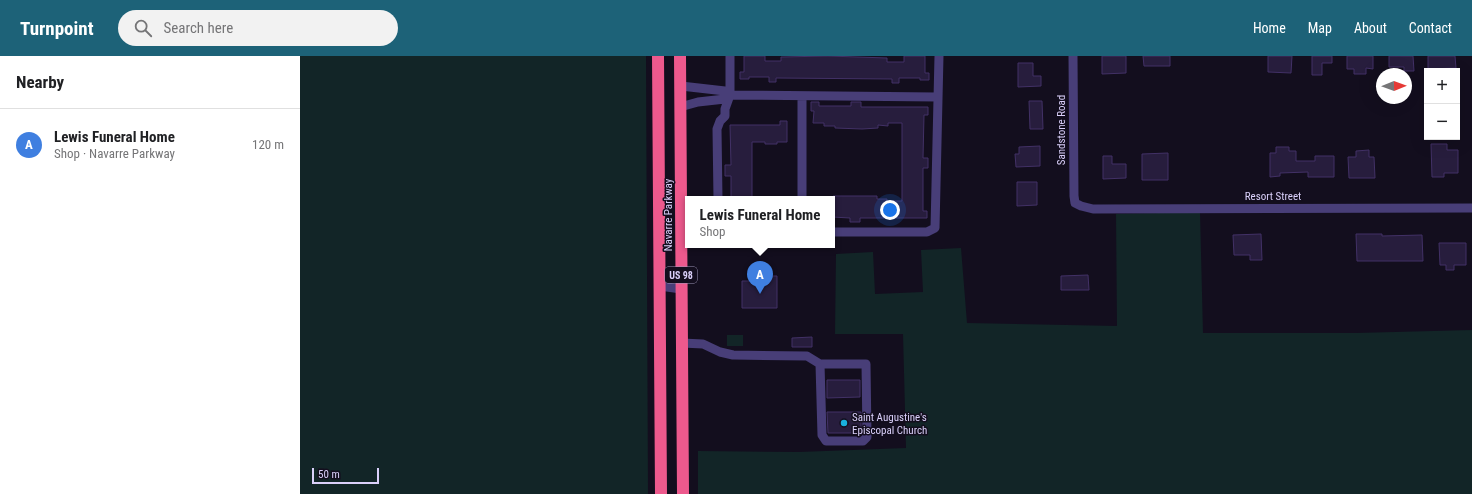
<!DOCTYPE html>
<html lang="en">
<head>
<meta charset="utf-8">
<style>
	body { margin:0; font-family:"Roboto Condensed",sans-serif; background:#f2f2f2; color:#202124 }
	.controls { position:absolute; right:12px; top:12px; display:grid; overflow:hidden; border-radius:0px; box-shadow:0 4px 16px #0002 }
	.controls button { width:36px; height:36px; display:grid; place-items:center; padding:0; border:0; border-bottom:1px solid #e0e0e0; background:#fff; color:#202124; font:20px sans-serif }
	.compass { position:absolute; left:1076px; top:12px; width:36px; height:36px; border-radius:50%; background:#fff; box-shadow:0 4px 16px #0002; rotate:89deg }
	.scale { position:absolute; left:12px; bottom:10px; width:67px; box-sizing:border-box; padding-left:4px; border:2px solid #dad0fa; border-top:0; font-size:11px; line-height:14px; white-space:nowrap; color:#dad0fa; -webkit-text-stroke:3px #130e1e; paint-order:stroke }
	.you { position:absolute; left:590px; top:154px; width:14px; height:14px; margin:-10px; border:3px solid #fff; border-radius:50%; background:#1a73e8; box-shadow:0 0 0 6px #1a73e833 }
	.badge { display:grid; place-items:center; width:26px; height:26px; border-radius:50%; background:#1d6278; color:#fff; font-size:13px; font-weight:700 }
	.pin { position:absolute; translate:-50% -33px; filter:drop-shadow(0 1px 2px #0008) }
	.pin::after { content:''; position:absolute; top:21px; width:14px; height:12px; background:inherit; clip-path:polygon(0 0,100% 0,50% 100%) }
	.popup { position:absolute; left:385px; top:140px; width:150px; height:52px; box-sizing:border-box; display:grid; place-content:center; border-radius:0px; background:#fff; filter:drop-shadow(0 1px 3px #0005); font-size:13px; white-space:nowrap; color:#757577 }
	.popup b { font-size:15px; color:#202124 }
	.popup::after { content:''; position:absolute; left:50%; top:100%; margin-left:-8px; border:8px solid transparent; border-top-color:#fff }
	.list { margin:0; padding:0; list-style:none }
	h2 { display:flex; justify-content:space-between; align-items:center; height:52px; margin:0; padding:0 16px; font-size:17px }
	h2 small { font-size:13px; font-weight:400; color:#757577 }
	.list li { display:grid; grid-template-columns:26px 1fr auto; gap:12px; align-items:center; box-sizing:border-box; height:72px; padding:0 16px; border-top:1px solid #e0e0e0 }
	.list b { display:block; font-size:15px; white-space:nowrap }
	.list p { margin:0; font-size:13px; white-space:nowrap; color:#757577 }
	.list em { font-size:13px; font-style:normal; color:#757577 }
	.icon { flex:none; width:22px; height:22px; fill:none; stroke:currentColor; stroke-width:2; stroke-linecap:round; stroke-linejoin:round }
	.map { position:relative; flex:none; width:1172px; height:438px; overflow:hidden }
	header { display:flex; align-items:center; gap:24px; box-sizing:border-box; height:56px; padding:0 20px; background:#1d6278; color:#fff }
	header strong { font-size:19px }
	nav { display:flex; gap:22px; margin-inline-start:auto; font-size:14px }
	.search { width:280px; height:36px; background:#f2f2f2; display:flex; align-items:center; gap:10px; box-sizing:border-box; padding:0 14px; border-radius:22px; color:#757577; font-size:15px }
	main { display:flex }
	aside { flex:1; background:#fff }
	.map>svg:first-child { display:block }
	.green { fill:#122527 }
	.building { fill:#271d3d; stroke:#423166 }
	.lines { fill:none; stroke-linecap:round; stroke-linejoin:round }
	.minor { stroke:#483e78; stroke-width:9 }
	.highway { stroke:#ed598d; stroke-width:12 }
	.poi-dot { fill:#19b1de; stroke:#130e1e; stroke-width:1.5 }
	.labels { text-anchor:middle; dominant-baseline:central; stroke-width:3; stroke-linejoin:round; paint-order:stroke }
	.shield { fill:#130e1e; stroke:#9e96b8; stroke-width:1 }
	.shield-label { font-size:10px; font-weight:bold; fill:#dad0fa }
	.street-label { font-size:11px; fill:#dad0fa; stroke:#130e1e }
	.poi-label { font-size:11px; fill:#dad0fa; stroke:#130e1e; text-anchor:start }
</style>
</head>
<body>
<header>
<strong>Turnpoint</strong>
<div class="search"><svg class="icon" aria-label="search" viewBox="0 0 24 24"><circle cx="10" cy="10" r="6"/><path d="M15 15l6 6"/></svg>Search here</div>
<nav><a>Home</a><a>Map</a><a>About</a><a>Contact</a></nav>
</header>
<main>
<aside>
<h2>Nearby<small></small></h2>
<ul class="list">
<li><span class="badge" style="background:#3f7fe0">A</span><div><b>Lewis Funeral Home</b><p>Shop · Navarre Parkway</p></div><em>120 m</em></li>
</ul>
</aside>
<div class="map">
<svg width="1172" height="438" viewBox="0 0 1172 438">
	<rect width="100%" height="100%" fill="#130e1e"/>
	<path class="green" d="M0,0h346l2,438h-348z
		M900,156l3,121h153l116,-3v164h-774v-43l101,1 107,-4 -3,-114h-68l1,-80 37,-2 2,42 48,-2 -2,-42 40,-2 6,75 150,3 -1,-112z
		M427,279h16v11h-16z"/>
	<path class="building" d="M444,0h21v5h16v-4l47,-1 59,2v4h17v-6h21v17h4v7h-9v-2h-21v5h-7v-4l-116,-1v4h-7v-5h-20v2h-9v-7h4z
		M802,0h24v17l-24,1z
		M843,0h27v10h-26z
		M968,0h24l-1,17 -23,-1z
		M1012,0h20v7h-10v12h-10z
		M1047,0h26v13l-7,-1v6h-12v-5h-7z
		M1089,0h24l1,15h-10v-4h-15z
		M1128,0h27l1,12 -28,1z
		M718,7h15v13h8v10l-23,1z
		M729,45h13l1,28h-13z
		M511,46h8v4h32v-4h10v5h67v8h-4l-1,43h5v10h-5v43h4v7h-67v4h-10v-4l-18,-1v-19h1v-2h44v3h10v2h15v-78h-14v3l-10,-1v3l-16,1 -27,-1v-2h-11v-3h-11l1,-12h-3z
		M480,65h7v21h-10v2h-12v-2h-13v57h-21v-23h-6v-11h6l-1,-40h50z
		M1131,88h16v6h11v23h-14v4h-12z
		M740,90v20l-24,1 -1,-13h4v-7z
		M976,91h13v4h7v10h19v-5h19v21h-26v-5l-28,1v3l-10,1v-24h6z
		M1069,94v7h5l1,21h-26l-1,-21h8v-6z
		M868,97v27h-26v-26z
		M803,100h9v8h14v14l-23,1z
		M717,126h20v23l-20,1z
		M961,178l1,26h-12v-5h-16l-1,-20z
		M1056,178h26v2l40,-1 1,26h-66z
		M1139,187h27v22h-12v5h-8v-5h-6z
		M788,219l1,15h-28v-14z
		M462,220h15v32h-35v-27h20z
		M512,281v10h-20v-9z
		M527,324h33v17l-33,1z
		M527,356h34v21h-33z"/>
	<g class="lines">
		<path class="minor" d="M773,0l1,140 1,7 6,3 12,3 379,-1
			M430,39l207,2
			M380,51l18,-5 27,-3 5,-4 -5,-4 -44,-5
			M418,143l-1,-70 3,-8 5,-5v-7l5,-14v-39
			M502,143v-103
			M532,176h95l8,-4 4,-172
			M360,230l21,3
			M382,287l21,1 17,8 13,3 74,1 13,8h46l1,73 -4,4h-37l-4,-6 -2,-71"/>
		<path class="highway" d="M358,0l3,438
			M380,0l3,438"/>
	</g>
	<circle class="poi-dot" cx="544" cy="367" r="4"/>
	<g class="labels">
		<rect class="shield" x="365" y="211" width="32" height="16" rx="3"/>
		<g class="shield-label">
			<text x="381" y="219">US 98</text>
		</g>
		<g class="street-label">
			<text transform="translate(761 74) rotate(-90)">Sandstone Road</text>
			<text x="973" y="140">Resort Street</text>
			<text transform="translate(368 159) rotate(-90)">Navarre Parkway</text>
		</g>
		<g class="poi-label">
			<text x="552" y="361">Saint Augustine's<tspan x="552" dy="13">Episcopal Church</tspan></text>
		</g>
	</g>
</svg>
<div class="controls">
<button>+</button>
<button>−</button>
</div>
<svg class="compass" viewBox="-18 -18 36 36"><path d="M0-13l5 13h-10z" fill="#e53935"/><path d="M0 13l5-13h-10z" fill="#757577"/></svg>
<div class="scale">50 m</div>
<div class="you"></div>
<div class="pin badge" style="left:460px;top:238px;background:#3f7fe0">A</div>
<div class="popup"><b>Lewis Funeral Home</b>Shop</div>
</div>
</main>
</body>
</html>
